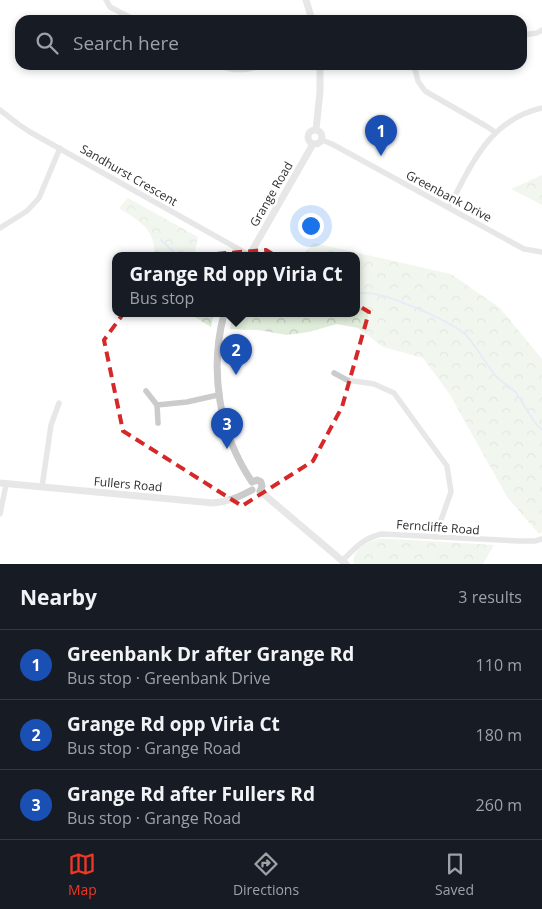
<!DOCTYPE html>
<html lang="en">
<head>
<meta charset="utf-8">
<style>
	body { margin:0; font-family:"Open Sans",sans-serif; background:#242831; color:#f1f3f6 }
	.you { position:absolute; left:310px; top:225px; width:18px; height:18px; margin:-12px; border:4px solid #fff; border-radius:50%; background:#1a73e8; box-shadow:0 0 0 8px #1a73e833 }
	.badge { display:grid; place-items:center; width:32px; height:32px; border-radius:50%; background:#f13824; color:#fff; font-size:16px; font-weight:700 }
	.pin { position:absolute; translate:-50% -41px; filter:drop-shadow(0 1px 2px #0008) }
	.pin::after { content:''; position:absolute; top:26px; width:18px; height:15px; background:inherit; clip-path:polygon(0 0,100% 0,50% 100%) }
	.popup { position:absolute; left:112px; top:252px; width:248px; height:65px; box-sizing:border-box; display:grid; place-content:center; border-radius:10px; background:#171b24; filter:drop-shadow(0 1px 4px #0005); font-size:16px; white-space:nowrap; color:#9ea1a6 }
	.popup b { font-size:19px; color:#f1f3f6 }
	.popup::after { content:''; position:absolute; left:50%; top:100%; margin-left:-10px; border:10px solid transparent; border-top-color:#171b24 }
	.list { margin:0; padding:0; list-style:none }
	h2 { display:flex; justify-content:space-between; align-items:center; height:65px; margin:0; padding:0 20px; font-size:21px }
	h2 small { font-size:16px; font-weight:400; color:#9ea1a6 }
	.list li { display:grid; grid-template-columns:32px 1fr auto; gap:15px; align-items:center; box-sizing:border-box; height:70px; padding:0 20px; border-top:1px solid #363941 }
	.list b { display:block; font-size:19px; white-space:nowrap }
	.list p { margin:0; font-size:16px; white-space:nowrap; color:#9ea1a6 }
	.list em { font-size:16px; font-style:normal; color:#9ea1a6 }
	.icon { flex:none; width:28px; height:28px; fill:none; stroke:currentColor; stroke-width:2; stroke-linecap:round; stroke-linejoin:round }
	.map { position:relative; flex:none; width:542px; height:564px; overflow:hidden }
	.search { position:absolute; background:#171b24; box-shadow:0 2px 8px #0003; left:15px; right:15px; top:15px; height:55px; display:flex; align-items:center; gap:12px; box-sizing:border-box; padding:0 18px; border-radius:15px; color:#9ea1a6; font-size:19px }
	.sheet { height:275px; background:#171b24 }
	nav { display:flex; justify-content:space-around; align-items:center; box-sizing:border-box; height:70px; border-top:1px solid #363941; background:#171b24; font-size:14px; color:#9ea1a6 }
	nav a { display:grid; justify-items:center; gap:2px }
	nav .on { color:#f13824 }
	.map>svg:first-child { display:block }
	.forest { fill:url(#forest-crowns) }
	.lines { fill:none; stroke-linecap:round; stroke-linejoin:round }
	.stream { stroke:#c5d7ee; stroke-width:2 }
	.minor { stroke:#cbcbcb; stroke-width:5.5 }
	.tertiary { stroke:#cbcbcb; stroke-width:7 }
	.marked { fill:none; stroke:#d62828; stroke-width:4; stroke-dasharray:10 6; stroke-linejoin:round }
	.labels { text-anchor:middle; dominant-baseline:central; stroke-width:5; stroke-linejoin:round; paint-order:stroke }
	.street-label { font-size:12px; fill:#2e2e2e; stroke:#fff }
</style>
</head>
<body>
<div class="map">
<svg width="542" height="564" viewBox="0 0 542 564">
	<defs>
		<pattern id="forest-crowns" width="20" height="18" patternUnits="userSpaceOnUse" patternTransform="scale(1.25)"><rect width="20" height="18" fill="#e1eddb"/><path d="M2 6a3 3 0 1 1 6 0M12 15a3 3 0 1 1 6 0" fill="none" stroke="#c1ccbc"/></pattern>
	</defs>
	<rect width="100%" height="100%" fill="#fff"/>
	<path class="forest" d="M542,175v30l-31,-16z
		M128,198l70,39 -4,19h-39c-1,-29 -14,-33 -36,-48z
		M314,243l137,31 49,34 42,51v173l-3,2 -32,-37 -58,-104 -26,-35 -40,-11 -25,-19 -21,-4 -28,8 -22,3 -29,-5 -28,-1 3,-15h123v-58h-55z
		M190,314h24l-3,13z
		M395,539l99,6 -11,19h-129c-4,-12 13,-23 24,-25 5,-1 11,0 17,0z"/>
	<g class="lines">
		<path class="stream" d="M161,240l17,16
			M356,293c6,0 13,0 19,1 18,3 78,28 91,41 11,12 18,27 29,40 6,7 15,11 21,18 9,11 14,27 26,37"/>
		<path class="minor" d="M106,0l4,7 25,13
			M439,20l7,-1 5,1
			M522,35l15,-2 5,-3
			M220,65c15,8 30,4 46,0
			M414,65l4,16 7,10 61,35 9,6
			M0,110l18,14 12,8 219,123
			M322,140l10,4 192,105 18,3
			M449,207c23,-43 40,-87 93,-99
			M0,228l27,-17 12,-13 21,-50
			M334,373l13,7 27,4 20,9 53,73 4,26 -16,45
			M146,391l11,14
			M158,423l-1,-18 30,-3 31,-7
			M42,487l9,-62 8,-22
			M0,514l6,-29
			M342,561c13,-13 21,-23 40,-27l137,7h16l7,-2"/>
		<path class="tertiary" d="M306,0l6,20
			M308 137a7 7 0 1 1 14 0a7 7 0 1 1-14 0Z
			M316,130l4,-39v-26
			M249,256l64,-112
			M224,314c-15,57 -5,119 28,168
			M252,482l5,-2 4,2 1,4 -2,5
			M0,483l213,20c15,-1 26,-6 39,-13
			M260,491l86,73"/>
	</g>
	<path d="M0 0H542V564H0ZM266,250l103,62 -27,95 -29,54 -71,45 -119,-75 -19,-91 60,-82z" fill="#fff" fill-opacity=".55" fill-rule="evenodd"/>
	<path class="marked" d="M266,250l103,62 -27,95 -29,54 -71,45 -119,-75 -19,-91 60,-82z"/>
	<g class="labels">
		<g class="street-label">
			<text transform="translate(129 175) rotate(30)">Sandhurst Crescent</text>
			<text transform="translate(271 194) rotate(-60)">Grange Road</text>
			<text transform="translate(449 196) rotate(28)">Greenbank Drive</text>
			<text transform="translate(128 484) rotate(5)">Fullers Road</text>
			<text transform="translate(438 527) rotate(4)">Ferncliffe Road</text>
		</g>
	</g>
</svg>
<div class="you"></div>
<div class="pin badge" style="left:381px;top:156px;background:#1a4fb4">1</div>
<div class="pin badge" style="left:236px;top:375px;background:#1a4fb4">2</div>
<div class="popup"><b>Grange Rd opp Viria Ct</b>Bus stop</div>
<div class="pin badge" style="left:227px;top:449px;background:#1a4fb4">3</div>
<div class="search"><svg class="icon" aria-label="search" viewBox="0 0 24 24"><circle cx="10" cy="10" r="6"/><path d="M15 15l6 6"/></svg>Search here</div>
</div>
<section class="sheet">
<h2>Nearby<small>3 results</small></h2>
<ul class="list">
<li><span class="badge" style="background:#1a4fb4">1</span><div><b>Greenbank Dr after Grange Rd</b><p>Bus stop · Greenbank Drive</p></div><em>110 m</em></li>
<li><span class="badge" style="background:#1a4fb4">2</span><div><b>Grange Rd opp Viria Ct</b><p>Bus stop · Grange Road</p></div><em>180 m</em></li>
<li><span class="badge" style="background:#1a4fb4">3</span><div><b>Grange Rd after Fullers Rd</b><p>Bus stop · Grange Road</p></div><em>260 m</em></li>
</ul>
</section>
<nav>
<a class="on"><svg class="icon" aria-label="map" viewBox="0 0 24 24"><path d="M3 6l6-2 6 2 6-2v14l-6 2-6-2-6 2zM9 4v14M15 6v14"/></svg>Map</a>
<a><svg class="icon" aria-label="directions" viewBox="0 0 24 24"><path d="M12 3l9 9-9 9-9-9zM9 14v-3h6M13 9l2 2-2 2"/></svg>Directions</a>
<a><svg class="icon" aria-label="saved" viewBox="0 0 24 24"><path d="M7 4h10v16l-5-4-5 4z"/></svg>Saved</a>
</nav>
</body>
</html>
